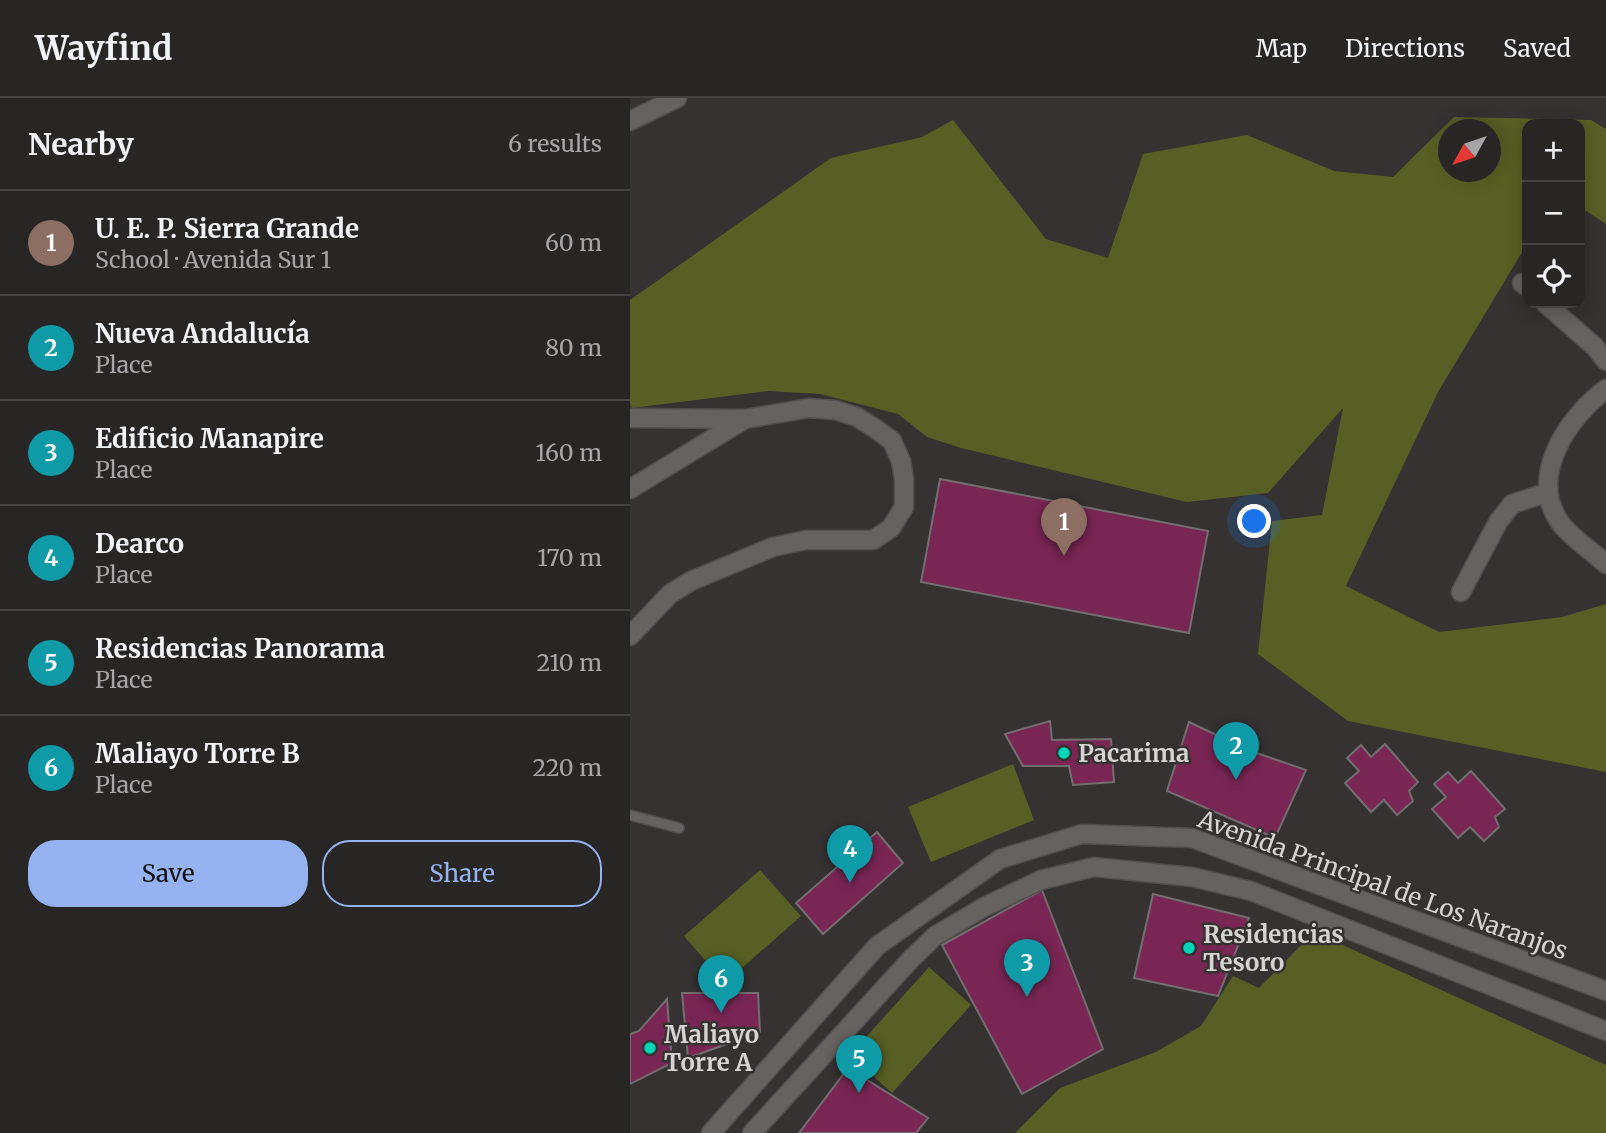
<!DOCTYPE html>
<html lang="en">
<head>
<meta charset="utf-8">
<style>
	body { margin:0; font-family:Merriweather,serif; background:#302e2d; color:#f1f3f6 }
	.controls { position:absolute; right:21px; top:21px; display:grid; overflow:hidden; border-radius:14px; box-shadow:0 4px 18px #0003 }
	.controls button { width:63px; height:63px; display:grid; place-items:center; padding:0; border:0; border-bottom:2px solid #444342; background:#282625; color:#f1f3f6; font:35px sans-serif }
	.compass { position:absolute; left:808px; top:21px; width:63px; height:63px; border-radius:50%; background:#282625; box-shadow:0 4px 18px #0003; rotate:230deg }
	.you { position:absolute; left:625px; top:424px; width:24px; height:24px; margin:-18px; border:5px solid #fff; border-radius:50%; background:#1a73e8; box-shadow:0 0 0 10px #1a73e833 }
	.badge { display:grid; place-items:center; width:46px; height:46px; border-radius:50%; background:#95b2f1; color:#fff; font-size:23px; font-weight:700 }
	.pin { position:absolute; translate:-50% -58px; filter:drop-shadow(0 2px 4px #0008) }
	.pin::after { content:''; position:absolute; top:37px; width:24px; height:21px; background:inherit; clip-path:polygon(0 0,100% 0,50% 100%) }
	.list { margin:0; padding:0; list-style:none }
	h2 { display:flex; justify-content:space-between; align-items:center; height:91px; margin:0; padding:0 28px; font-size:30px }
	h2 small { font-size:23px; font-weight:400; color:#a5a5a7 }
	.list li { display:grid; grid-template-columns:46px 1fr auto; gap:21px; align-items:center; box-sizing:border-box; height:105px; padding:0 28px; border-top:2px solid #444342 }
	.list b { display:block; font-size:26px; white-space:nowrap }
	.list p { margin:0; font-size:23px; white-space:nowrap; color:#a5a5a7 }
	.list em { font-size:23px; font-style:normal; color:#a5a5a7 }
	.actions { display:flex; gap:14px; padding:21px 28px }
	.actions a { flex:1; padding:16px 0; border:2px solid #95b2f1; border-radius:28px; text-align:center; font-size:24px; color:#95b2f1 }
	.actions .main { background:#95b2f1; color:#111 }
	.icon { flex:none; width:38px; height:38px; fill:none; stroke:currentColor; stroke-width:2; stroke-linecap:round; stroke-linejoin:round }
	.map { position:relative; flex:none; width:976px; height:1035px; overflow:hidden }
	header { display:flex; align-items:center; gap:42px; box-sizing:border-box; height:98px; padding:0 35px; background:#282625; border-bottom:2px solid #444342 }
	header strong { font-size:33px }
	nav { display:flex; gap:38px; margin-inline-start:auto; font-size:24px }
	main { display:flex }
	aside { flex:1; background:#282625 }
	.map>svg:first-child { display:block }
	.green { fill:#585f24; fill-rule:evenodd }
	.building { fill:#792654; stroke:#726e6f; stroke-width:2 }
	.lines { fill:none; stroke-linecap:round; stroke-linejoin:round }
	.lane-casing { stroke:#514e4d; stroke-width:12 }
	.street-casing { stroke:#514e4d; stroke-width:21 }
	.secondary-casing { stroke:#514e4d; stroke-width:21 }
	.lane { stroke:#656260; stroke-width:9 }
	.street { stroke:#656260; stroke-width:18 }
	.secondary { stroke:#656260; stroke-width:18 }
	.poi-dot { fill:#00d5b7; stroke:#353231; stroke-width:2.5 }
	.labels { text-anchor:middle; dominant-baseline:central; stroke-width:5; stroke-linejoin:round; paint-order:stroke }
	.poi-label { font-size:24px; font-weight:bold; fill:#d6d4d3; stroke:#353231; text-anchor:start }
	.street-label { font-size:24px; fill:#d6d4d3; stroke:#353231 }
</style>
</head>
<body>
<header>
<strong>Wayfind</strong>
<nav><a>Map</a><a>Directions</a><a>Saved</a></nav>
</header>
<main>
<aside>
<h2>Nearby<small>6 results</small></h2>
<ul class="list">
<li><span class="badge" style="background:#8d6e63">1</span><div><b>U. E. P. Sierra Grande</b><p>School · Avenida Sur 1</p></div><em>60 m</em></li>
<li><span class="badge" style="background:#0f9aa8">2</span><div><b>Nueva Andalucía</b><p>Place</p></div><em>80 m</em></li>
<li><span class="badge" style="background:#0f9aa8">3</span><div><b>Edificio Manapire</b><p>Place</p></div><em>160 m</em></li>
<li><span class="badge" style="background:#0f9aa8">4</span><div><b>Dearco</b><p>Place</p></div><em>170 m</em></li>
<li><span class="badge" style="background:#0f9aa8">5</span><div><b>Residencias Panorama</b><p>Place</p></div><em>210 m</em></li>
<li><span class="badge" style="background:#0f9aa8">6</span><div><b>Maliayo Torre B</b><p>Place</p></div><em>220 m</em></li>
</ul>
<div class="actions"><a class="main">Save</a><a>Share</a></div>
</aside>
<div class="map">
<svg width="976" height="1035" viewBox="0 0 976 1035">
	<rect width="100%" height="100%" fill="#353231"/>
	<path class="green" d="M824,19l137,3 15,9v95l-26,-17v-83h-53v120l-89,148 -92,194 93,46 123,-15 44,-13v168l-258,-51 -90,-67 14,-133 50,-6 21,-107 -75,85 -81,9 -226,-54 -34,-11 -29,-23 -78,-20 -51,-3 -137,17 -2,-3v-105l201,-142 91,-21 31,-17 93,119 62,19 35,-104 104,-19 87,36 59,6zM818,32h42v42h-42z
		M383,666l21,56 -103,42 -23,-55z
		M130,772l41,46 -76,67 -41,-47z
		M684,834l292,133v68h-591l45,-45 96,-36 45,-26 32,-50 26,12z
		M299,869l42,38 -79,88 -42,-38z"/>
	<path class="building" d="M310,381l268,52 -19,102 -268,-51z
		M420,623l2,19 59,-1 3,43 -41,3 -4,-19h-46l-18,-32z
		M559,624l59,28 58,20 -31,68 -108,-47z
		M755,646l33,38 -9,9 4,10 -16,14 -13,-15 -13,12 -26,-29 14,-12 -12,-13 14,-13 10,12z
		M841,673l34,38 -10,8 4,10 -15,14 -14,-14 -12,11 -26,-29 14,-12 -12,-13 14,-12 10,11z
		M247,734l26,31 -80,71 -27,-31z
		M412,792l61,159 -81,45 -80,-149z
		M523,796l96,24 -31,78 -84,-18z
		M52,895h76l2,39 -72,26z
		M37,901l5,64 -42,21v-50l9,-3z
		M218,970l80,50 -12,15h-117z"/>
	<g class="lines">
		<defs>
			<path id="lane" d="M0,717l49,13"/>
			<path id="street" d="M0,23l47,-23
				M892,185l5,4
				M915,205l50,44 11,14
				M976,291c-39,29 -79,89 -45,135 12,15 31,27 45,40
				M0,320l115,1
				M0,391l115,-70 64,-11 26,2 22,7 19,12 16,12 9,20 3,18v28l-13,21 -18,12h-67l-33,7 -82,34 -21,13 -40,42
				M831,494l37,-70 14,-18 34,-11"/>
			<path id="secondary" d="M81,1035l166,-187 123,-87 82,-25 110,4 414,153
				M122,1035l160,-175 23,-22 49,-29 57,-27 53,-13 98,10 59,14 355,140"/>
		</defs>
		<use href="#lane" class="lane-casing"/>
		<use href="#street" class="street-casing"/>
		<use href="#secondary" class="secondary-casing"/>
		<use href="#lane" class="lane"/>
		<use href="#street" class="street"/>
		<use href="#secondary" class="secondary"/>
	</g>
	<g class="poi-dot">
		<circle cx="434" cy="655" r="7"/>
		<circle cx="559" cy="850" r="7"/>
		<circle cx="20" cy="950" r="7"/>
	</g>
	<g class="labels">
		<g class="poi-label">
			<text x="448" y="655">Pacarima</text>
			<text x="573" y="836">Residencias<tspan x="573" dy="28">Tesoro</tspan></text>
			<text x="34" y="936">Maliayo<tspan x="34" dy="28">Torre A</tspan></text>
		</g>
		<g class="street-label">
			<text transform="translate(753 787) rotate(20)">Avenida Principal de Los Naranjos</text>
		</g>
	</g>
</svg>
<div class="controls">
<button>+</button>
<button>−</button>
<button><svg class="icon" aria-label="locate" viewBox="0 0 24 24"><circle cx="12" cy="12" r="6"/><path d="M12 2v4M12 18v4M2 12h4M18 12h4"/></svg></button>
</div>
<svg class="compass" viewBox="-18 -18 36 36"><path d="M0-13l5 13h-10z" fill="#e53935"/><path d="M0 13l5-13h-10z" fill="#a5a5a7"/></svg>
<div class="you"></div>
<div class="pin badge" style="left:434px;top:458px;background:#8d6e63">1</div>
<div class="pin badge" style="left:606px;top:682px;background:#0f9aa8">2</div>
<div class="pin badge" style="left:397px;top:899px;background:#0f9aa8">3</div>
<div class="pin badge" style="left:220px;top:785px;background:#0f9aa8">4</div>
<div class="pin badge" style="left:229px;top:995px;background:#0f9aa8">5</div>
<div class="pin badge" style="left:91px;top:915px;background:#0f9aa8">6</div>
</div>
</main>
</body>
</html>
